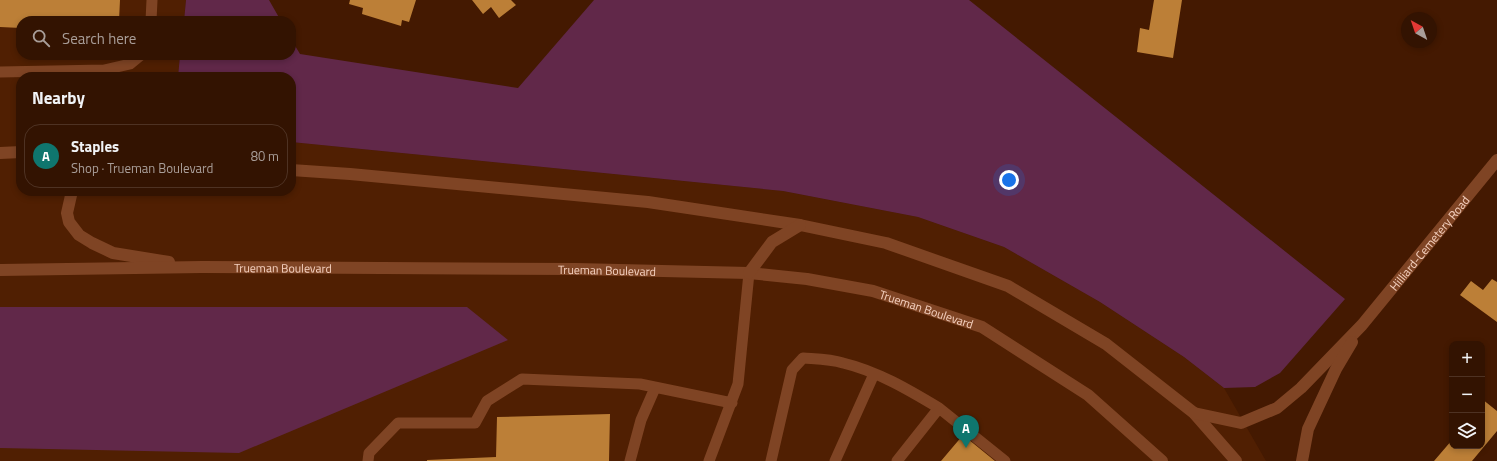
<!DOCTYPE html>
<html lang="en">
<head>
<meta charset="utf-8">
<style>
	body { margin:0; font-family:"Titillium Web",sans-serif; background:#3e2010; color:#f1f3f6 }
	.controls { position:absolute; right:12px; bottom:12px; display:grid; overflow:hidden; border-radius:8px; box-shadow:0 2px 6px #0003 }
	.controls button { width:36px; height:36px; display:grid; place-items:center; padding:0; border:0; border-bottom:1px solid #4e3223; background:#331301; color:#f1f3f6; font:20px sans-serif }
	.compass { position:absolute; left:1401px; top:12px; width:36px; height:36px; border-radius:50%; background:#331301; box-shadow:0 2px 6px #0003; rotate:320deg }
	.you { position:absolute; left:1009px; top:180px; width:14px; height:14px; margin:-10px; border:3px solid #fff; border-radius:50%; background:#1a73e8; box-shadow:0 0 0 6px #1a73e833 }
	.badge { display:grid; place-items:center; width:26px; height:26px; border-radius:50%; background:#0f766e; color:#fff; font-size:13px; font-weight:700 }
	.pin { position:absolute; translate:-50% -33px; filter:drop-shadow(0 1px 2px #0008) }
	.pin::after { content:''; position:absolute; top:21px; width:14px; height:12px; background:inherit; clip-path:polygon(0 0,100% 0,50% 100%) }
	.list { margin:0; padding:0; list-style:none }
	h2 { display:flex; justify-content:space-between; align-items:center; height:52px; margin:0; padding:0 16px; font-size:17px }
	h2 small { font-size:13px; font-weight:400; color:#a99e99 }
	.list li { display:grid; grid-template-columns:26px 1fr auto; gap:12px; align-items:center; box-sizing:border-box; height:64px; margin:0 8px 8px; padding:0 8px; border:1px solid #4e3223; border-radius:16px }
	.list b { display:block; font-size:15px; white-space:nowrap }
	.list p { margin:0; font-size:13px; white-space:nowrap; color:#a99e99 }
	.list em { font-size:13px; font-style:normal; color:#a99e99 }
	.icon { flex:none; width:22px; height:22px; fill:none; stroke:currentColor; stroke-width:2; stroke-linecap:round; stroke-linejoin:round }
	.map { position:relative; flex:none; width:1497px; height:461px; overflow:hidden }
	.search { position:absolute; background:#331301; box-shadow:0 2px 6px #0003; left:16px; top:16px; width:280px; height:44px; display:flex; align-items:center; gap:10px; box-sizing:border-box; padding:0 14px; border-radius:16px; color:#a99e99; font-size:15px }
	.panel { position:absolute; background:#331301; box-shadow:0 2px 6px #0003; left:16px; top:72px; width:280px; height:124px; border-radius:16px }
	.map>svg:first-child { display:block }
	.built { fill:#501f02 }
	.green { fill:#612849 }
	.building { fill:#bc7f37 }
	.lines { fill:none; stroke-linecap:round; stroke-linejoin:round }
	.lane { stroke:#7f4424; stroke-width:11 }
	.secondary { stroke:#7f4424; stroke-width:12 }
	.labels { text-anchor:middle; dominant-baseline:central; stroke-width:4; stroke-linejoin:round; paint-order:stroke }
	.street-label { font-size:12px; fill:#f5d1c0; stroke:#200900 }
</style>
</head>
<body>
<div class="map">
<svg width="1497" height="461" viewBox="0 0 1497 461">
	<rect width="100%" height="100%" fill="#441901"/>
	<path class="built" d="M0,0h186l-2,21h-163v34h159l-2,22h-157v114h270v-49l492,49 135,26 86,30 96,55 84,55 40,31 42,73h-1266z"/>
	<path class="green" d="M186,0h83l12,21h-97z
		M594,0h375l376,299 -65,74 -25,14 -31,1 -40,-31 -84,-55 -96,-55 -86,-30 -135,-26 -492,-49v-65h-113l2,-22h111v-16l9,15 218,34z
		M0,307h467l41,33 -269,113 -239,-5z"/>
	<path class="building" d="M0,0h120l-1,21h-98v7l-21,-1z
		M350,0h66l-7,22 -7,-2 -1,6 -39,-12 1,-6 -14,-4z
		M472,0h39l5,5 -17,13 -8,-11 -8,7z
		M1154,0h28l-9,58 -36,-6 3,-24 9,2z
		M1492,279l5,3v40l-37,-27 11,-14 12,9z
		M1482,399l15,12v20l-25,30h-38l18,-21v6h30z
		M610,414l-1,47h-182v-1l69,-3 1,-40z
		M963,435l32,26h-54z"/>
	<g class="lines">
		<path class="lane" d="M151,21l1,-21
			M0,72l104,-2 26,-6 11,-9
			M368,461l1,-8 29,-30h77l12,-22 35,-22 118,5 92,19
			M630,461l11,-41 14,-32
			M709,461l29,-77 11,-111
			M771,461l21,-91 11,-12c13,1 27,1 40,5 34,8 66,27 96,45
			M835,461l39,-87
			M897,461l42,-53 66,53"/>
		<g class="secondary">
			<path d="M0,153l21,-1"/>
			<path d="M291,170l59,4 298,28 152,23 86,18 122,43 98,58 88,69 42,48"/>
			<path d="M72,191l-5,22 2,9 10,13 13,8 21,10 56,9"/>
			<path id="s1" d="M0,270l202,-3 374,2 173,4 58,6 66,12 109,36 106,68 74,66"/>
			<path d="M749,273l23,-31 28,-17"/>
			<path id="s2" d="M1194,413l47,10 36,-15 24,-20 61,-63 135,-165"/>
			<path d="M1302,461l6,-32 28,-60 16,-27"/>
		</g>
	</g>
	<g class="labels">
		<g class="street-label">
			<text stroke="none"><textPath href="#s2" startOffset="312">Hilliard-Cemetery Road</textPath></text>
			<text stroke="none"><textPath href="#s1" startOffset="283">Trueman Boulevard</textPath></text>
			<text stroke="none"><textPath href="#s1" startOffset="607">Trueman Boulevard</textPath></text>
			<text stroke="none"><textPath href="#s1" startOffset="931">Trueman Boulevard</textPath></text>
		</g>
	</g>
</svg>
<div class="controls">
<button>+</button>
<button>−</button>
<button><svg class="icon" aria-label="layers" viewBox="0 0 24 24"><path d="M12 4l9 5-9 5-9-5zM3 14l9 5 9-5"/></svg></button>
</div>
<svg class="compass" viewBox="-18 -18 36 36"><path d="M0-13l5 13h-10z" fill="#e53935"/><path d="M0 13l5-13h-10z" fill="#a99e99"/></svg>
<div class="you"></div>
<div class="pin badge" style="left:966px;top:448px">A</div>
<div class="search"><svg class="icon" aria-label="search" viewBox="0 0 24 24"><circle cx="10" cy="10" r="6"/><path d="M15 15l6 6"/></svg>Search here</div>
<section class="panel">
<h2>Nearby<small></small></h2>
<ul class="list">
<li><span class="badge">A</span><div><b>Staples</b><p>Shop · Trueman Boulevard</p></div><em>80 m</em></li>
</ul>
</section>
</div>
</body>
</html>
